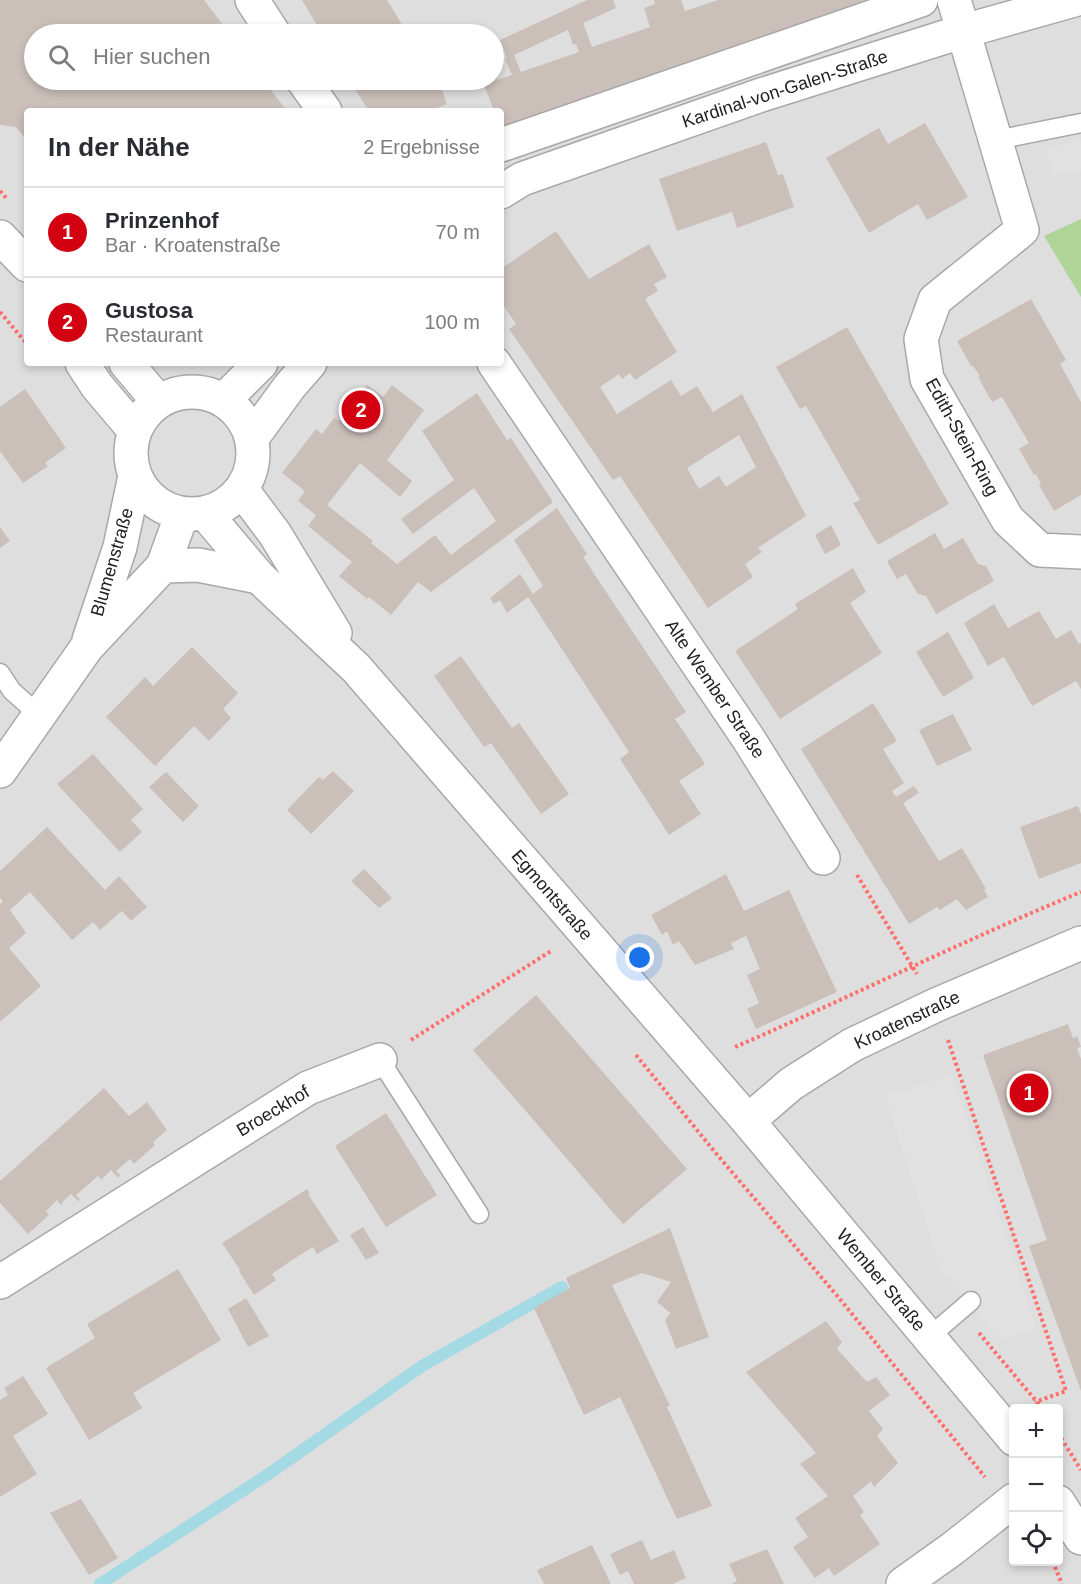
<!DOCTYPE html>
<html lang="de">
<head>
<meta charset="utf-8">
<style>
	body { margin:0; font-family:Arial,sans-serif; background:#f7f7f7; color:#2b2b33 }
	.controls { position:absolute; right:18px; bottom:18px; display:grid; overflow:hidden; border-radius:6px; box-shadow:0 3px 9px #0003 }
	.controls button { width:54px; height:54px; display:grid; place-items:center; padding:0; border:0; border-bottom:2px solid #e1e1e2; background:#fff; color:#2b2b33; font:30px sans-serif }
	.you { position:absolute; left:640px; top:958px; width:21px; height:21px; margin:-15px; border:4px solid #fff; border-radius:50%; background:#1a73e8; box-shadow:0 0 0 9px #1a73e833 }
	.badge { display:grid; place-items:center; width:39px; height:39px; border-radius:50%; background:#d20010; color:#fff; font-size:20px; font-weight:700 }
	.pin { position:absolute; translate:-50% -50%; border:3px solid #fff; box-shadow:0 2px 6px #0006 }
	.list { margin:0; padding:0; list-style:none }
	h2 { display:flex; justify-content:space-between; align-items:center; height:78px; margin:0; padding:0 24px; font-size:26px }
	h2 small { font-size:20px; font-weight:400; color:#7c7c81 }
	.list li { display:grid; grid-template-columns:39px 1fr auto; gap:18px; align-items:center; box-sizing:border-box; height:90px; padding:0 24px; border-top:2px solid #e1e1e2 }
	.list b { display:block; font-size:22px; white-space:nowrap }
	.list p { margin:0; font-size:20px; white-space:nowrap; color:#7c7c81 }
	.list em { font-size:20px; font-style:normal; color:#7c7c81 }
	.icon { flex:none; width:33px; height:33px; fill:none; stroke:currentColor; stroke-width:2; stroke-linecap:round; stroke-linejoin:round }
	.map { position:relative; flex:none; width:1081px; height:1584px; overflow:hidden }
	.search { position:absolute; background:#fff; box-shadow:0 3px 9px #0003; left:24px; top:24px; width:480px; height:66px; display:flex; align-items:center; gap:15px; box-sizing:border-box; padding:0 21px; border-radius:33px; color:#7c7c81; font-size:22px }
	.panel { position:absolute; background:#fff; box-shadow:0 3px 9px #0003; left:24px; top:108px; width:480px; height:258px; border-radius:6px }
	.map>svg:first-child { display:block }
	.residential { fill:#dfdede; fill-rule:evenodd }
	.forest { fill:#afd598 }
	.parking { fill:#e1e1e1 }
	.lines { fill:none; stroke-linecap:round; stroke-linejoin:round }
	.stream { stroke:#a4dae3; stroke-width:12 }
	.building { fill:#cbbfb9; fill-rule:evenodd }
	.service-casing { stroke:#a8a8a8; stroke-width:21 }
	.minor-casing { stroke:#a8a8a8; stroke-width:36 }
	.tertiary-casing { stroke:#a8a8a8; stroke-width:36 }
	.path { stroke:#ff6f6b; stroke-width:4; stroke-dasharray:3 3; stroke-linecap:butt }
	.service { stroke:#fff; stroke-width:18 }
	.minor { stroke:#fff; stroke-width:33 }
	.tertiary { stroke:#fff; stroke-width:33 }
	.labels { text-anchor:middle; dominant-baseline:central; stroke-width:4.5; stroke-linejoin:round; paint-order:stroke }
	.street-label { font-size:18px; fill:#212121; stroke:#fff }
</style>
</head>
<body>
<div class="map">
<svg width="1081" height="1584" viewBox="0 0 1081 1584">
	<rect width="100%" height="100%" fill="#f2ede7"/>
	<path class="residential" d="M0,0h1081v1584h-1081zM34,34h460v46h-460zM27,111h474v252h-474zM1014,1408h44v154h-44z"/>
	<path class="forest" d="M1081,219v78l-37,-61z"/>
	<path class="parking" d="M1081,140v30l-28,6 -7,-28z
		M952,1076l85,254 -36,11 -60,-69 -56,-177z"/>
	<g class="lines">
		<path class="stream" d="M100,1584l173,-113 149,-105 140,-79"/>
	</g>
	<path class="building" d="M0,0h204l26,34h-196v46h229l24,31h-260v29l-11,-13 -16,-2z
		M302,0h85l21,34h-86z
		M587,0h26l3,8 -33,15 9,24 58,-20 -6,-19 11,-4 -1,-4h27l4,11 33,-11h157l-374,130v-19h-7l-12,-31h12v-8l3,8 15,-5 -7,-16 2,-1 -7,-18zM568,30l5,15 3,-1 3,8 -58,20 -7,-17z
		M349,80h106l-14,7 6,17 -17,7h-61z
		M925,123l43,74 -41,23 -9,-16 -49,29 -43,-75 53,-30 9,16z
		M766,142l12,33 5,-1 11,33 -57,21 -5,-16 -55,19 -18,-52z
		M556,231l33,48 60,-35 18,33 -13,7 4,7 -13,8 32,53 -42,28 -5,-7 -8,6 -3,-5 -19,13 17,27 54,-34 10,16 16,-10 16,26 29,-18 64,122 -48,32 4,4 -17,12 8,13 -45,31 -88,-132 -7,4 -104,-151 7,-5 -15,-22v-33zM739,435l17,32 -30,20 -7,-11 -20,13 -12,-21z
		M1031,299l35,61 -6,4 21,38v93l-27,16 -15,-26 2,-1 -5,-10 -2,1 -15,-26 10,-6 -27,-46 -10,5 -14,-25 2,-1 -7,-10h-2l-14,-25z
		M847,327l102,177 -71,41 -25,-42 7,-3 -54,-94 -6,3 -24,-42z
		M367,385l16,12 9,-12 32,25 -37,50 25,21 -12,16 -40,-34 -33,42 46,36 -2,2 26,21 38,-29 16,20 45,-34 -22,-33 -61,46 -12,-15 53,-39 -32,-49 55,-38 30,47 4,-2 42,64 -122,90 -13,-10 -27,33 -22,-18 -2,2 -28,-23 13,-14 -44,-36 8,-11 -18,-14 7,-10 -23,-18 34,-44 6,5 12,-16 5,3z
		M25,389l41,59 -21,15 3,3 -25,17 -23,-32v-44z
		M557,508l30,46 -4,3 103,155 -11,7 30,45 -26,17 22,33 -32,21 -49,-76 9,-7 -101,-155 -21,16 -7,-13 -6,4 -4,-6 30,-24 13,20 10,-8 -29,-46z
		M831,525l10,20 -16,9 -10,-19z
		M0,527l10,14 -10,7z
		M935,533l9,16 19,-11 15,26 8,2 8,15 -58,33 -10,-18 -8,-2 -12,-20 -9,5 -10,-18z
		M853,568l13,24 -16,11 32,50 -102,66 -45,-68 63,-42 -3,-5z
		M994,604l14,24 31,-17 17,28 15,-9 8,14 2,-1v46l-5,-8 -44,25 -28,-49 -16,9 -24,-43z
		M948,632l26,46 -31,19 -27,-45z
		M192,647l46,46 -15,16 8,9 -22,23 -15,-15 -39,40 -49,-49 39,-40 8,9z
		M461,656l51,72 7,-5 50,71 -28,20 -50,-71 -7,4 -50,-71z
		M873,703l24,38 -14,8 21,34 -12,8 4,6 18,-11 5,7 -16,10 36,58 23,-13 24,41 -2,1 4,7 -22,13 -9,-11 -17,11 -3,-3 -28,17 -108,-175z
		M953,714l19,36 -35,16 -18,-36z
		M93,754l50,55 -12,11 11,12 -22,20 -63,-68z
		M333,771l21,20 -43,43 -24,-24 32,-33 4,3z
		M166,772l33,34 -16,16 -34,-35z
		M1078,806l3,8v49l-42,16 -19,-52z
		M47,827l58,63 14,-14 28,31 -16,14 -9,-10 -22,19 -7,-8 -21,18 -42,-48 -20,18 16,23 -17,15 32,38 -41,36v-118l3,-2 -3,-5v-26z
		M364,869l28,29 -13,10 -28,-27z
		M726,874l18,37 45,-21 48,102 -81,37 -9,-20 12,-6 -12,-28 13,-6 -14,-33 -15,7 3,6 -39,16 -16,-24 -6,4 -6,-14 -5,4 -11,-20z
		M536,995l151,174 -64,55 -150,-174z
		M1068,1024l5,14 4,-2 4,11 -4,1 4,11v332l-52,-145 18,-6 -64,-185z
		M104,1088l25,28 18,-14 20,28 -14,12 2,3 -21,19 -4,-5 -14,12 4,4 -2,3 -7,-8 -10,10 -3,-4 -22,19 4,5 -2,1 -7,-7 -9,8 1,1 -2,2 -4,-5 -11,11 3,4 -21,19 -28,-31v-22z
		M386,1113l51,82 -51,32 -51,-81z
		M307,1189l3,4 -2,1 31,47 -22,13 -4,-7 -21,13 -20,14 4,6 -22,15 -15,-24 1,-1 -18,-27z
		M363,1227l16,26 -13,7 -16,-25z
		M670,1228l39,109 -33,12 -11,-29 5,-7 -13,-11 14,-20 -29,-9 -30,12 58,121 -3,1 45,99 -35,13 -57,-122 -36,18 -50,-107 36,-20 -4,-10z
		M178,1269l43,71 -88,53 9,15 -53,32 -43,-72 49,-30 -8,-14z
		M246,1298l23,38 -21,11 -20,-38z
		M826,1321l16,21 -5,7 30,33 9,-5 14,18 -21,16 14,18 -6,7 21,27 -24,24 -3,-6 -18,15 11,16 -4,3 20,29 -46,32 -5,-8 -14,10 -22,-31 15,-10 -13,-19 33,-22 -28,-32 16,-11 -70,-81z
		M23,1376l25,38 -35,22 24,38 -37,23v-97l8,-5 -4,-7z
		M81,1499l37,59 -29,17 -39,-62z
		M642,1540l9,20 23,-10 12,28 -13,6h-39l-6,-13 -8,4 -10,-21z
		M592,1545l19,39h-67l-7,-14z
		M767,1549l17,35h-53l6,-3 -8,-17z"/>
	<g class="lines">
		<defs>
			<path id="service" d="M996,140l85,-17
				M0,673l12,18 27,24
				M380,1060l99,154
				M929,1337l42,-36"/>
			<path id="minor" d="M252,0l22,34
				M954,0l68,230 -87,70 -14,39 6,40 81,141 32,30 41,2
				M303,80l22,31
				M501,145l420,-145
				M501,192l21,-13 239,-84 203,-64 110,-31
				M494,363l254,375 75,120
				M224,400l37,-37
				M252,438l38,-52 20,-23
				M163,566l35,-1 61,12
				M89,640l31,-93 15,-71
				M0,771l87,-124 76,-81 19,-52
				M0,1282l308,-194 72,-28
				M903,1584l49,-35 62,-49"/>
			<path id="tertiary" d="M0,237l27,28
				M82,363l15,23 38,45
				M126,363l32,38
				M131 453a61 61 0 1 1 122 0a61 61 0 1 1-122 0Z
				M242,490l33,44 60,99
				M205,513l54,64 97,91 392,453 266,318
				M748,1121l43,-37 61,-39 84,-40 145,-62
				M1058,1502l23,36"/>
		</defs>
		<use href="#service" class="service-casing"/>
		<use href="#minor" class="minor-casing"/>
		<use href="#tertiary" class="tertiary-casing"/>
		<path class="path" d="M0,191l7,8
			M0,312l27,32
			M857,875l60,99
			M411,1040l140,-89
			M948,1040l118,351 -31,11
			M735,1047c116,-50 229,-107 346,-155
			M636,1055l78,96 125,147 146,179
			M979,1333l63,75
			M1058,1433l23,37
			M1055,1567l7,17"/>
		<use href="#service" class="service"/>
		<use href="#minor" class="minor"/>
		<use href="#tertiary" class="tertiary"/>
	</g>
	<g class="labels">
		<g class="street-label">
			<text transform="translate(785 89) rotate(-18)">Kardinal-von-Galen-Straße</text>
			<text transform="translate(962 437) rotate(61)">Edith-Stein-Ring</text>
			<text transform="translate(112 562) rotate(-74)">Blumenstraße</text>
			<text transform="translate(715 689) rotate(56)">Alte Wember Straße</text>
			<text transform="translate(552 895) rotate(49)">Egmontstraße</text>
			<text transform="translate(907 1020) rotate(-25)">Kroatenstraße</text>
			<text transform="translate(273 1111) rotate(-31)">Broeckhof</text>
			<text transform="translate(881 1280) rotate(50)">Wember Straße</text>
		</g>
	</g>
</svg>
<div class="controls">
<button>+</button>
<button>−</button>
<button><svg class="icon" aria-label="locate" viewBox="0 0 24 24"><circle cx="12" cy="12" r="6"/><path d="M12 2v4M12 18v4M2 12h4M18 12h4"/></svg></button>
</div>
<div class="you"></div>
<div class="pin badge" style="left:1029px;top:1093px">1</div>
<div class="pin badge" style="left:361px;top:410px">2</div>
<div class="search"><svg class="icon" aria-label="search" viewBox="0 0 24 24"><circle cx="10" cy="10" r="6"/><path d="M15 15l6 6"/></svg>Hier suchen</div>
<section class="panel">
<h2>In der Nähe<small>2 Ergebnisse</small></h2>
<ul class="list">
<li><span class="badge">1</span><div><b>Prinzenhof</b><p>Bar · Kroatenstraße</p></div><em>70 m</em></li>
<li><span class="badge">2</span><div><b>Gustosa</b><p>Restaurant</p></div><em>100 m</em></li>
</ul>
</section>
</div>
</body>
</html>
